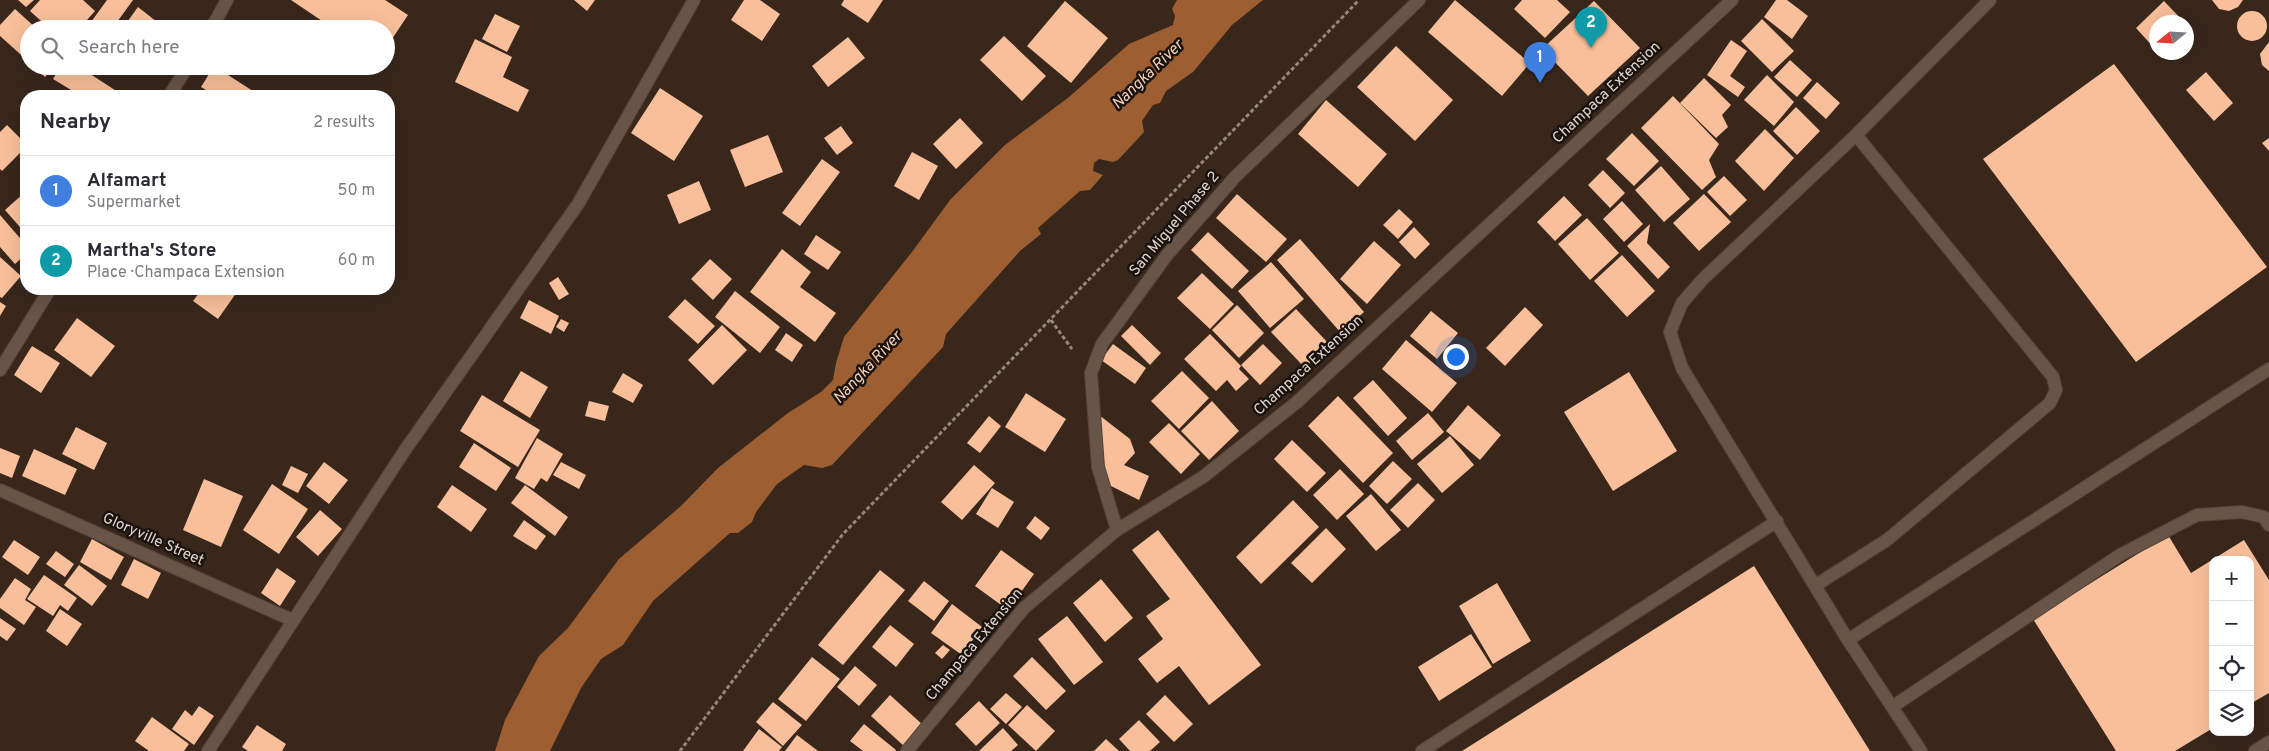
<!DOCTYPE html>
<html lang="en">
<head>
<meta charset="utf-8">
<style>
	body { margin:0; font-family:Overpass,sans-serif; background:#f2f2f3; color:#2b2b33 }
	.controls { position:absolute; right:15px; bottom:15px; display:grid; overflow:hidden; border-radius:10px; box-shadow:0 5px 20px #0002 }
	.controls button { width:45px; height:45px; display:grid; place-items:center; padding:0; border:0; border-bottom:1px solid #e1e1e2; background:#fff; color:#2b2b33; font:25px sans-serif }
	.compass { position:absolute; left:2149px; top:15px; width:45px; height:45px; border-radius:50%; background:#fff; box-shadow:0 5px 20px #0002; rotate:252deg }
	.you { position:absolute; left:1455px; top:356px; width:18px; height:18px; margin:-12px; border:4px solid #fff; border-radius:50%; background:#1a73e8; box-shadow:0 0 0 8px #1a73e833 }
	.badge { display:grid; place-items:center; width:32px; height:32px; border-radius:50%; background:#0f766e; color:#fff; font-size:16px; font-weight:700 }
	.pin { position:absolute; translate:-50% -41px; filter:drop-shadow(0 1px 2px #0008) }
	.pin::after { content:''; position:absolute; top:26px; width:18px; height:15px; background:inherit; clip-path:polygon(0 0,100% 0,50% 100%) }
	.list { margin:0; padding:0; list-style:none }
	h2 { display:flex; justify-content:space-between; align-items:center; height:65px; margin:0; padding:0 20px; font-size:21px }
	h2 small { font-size:16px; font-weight:400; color:#7c7c81 }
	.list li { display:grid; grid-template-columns:32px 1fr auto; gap:15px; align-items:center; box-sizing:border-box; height:70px; padding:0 20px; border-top:1px solid #e1e1e2 }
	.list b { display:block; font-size:19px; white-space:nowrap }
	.list p { margin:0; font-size:16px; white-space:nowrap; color:#7c7c81 }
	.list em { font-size:16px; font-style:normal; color:#7c7c81 }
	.icon { flex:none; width:28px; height:28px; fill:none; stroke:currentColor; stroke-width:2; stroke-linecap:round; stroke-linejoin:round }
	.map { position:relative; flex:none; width:2269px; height:751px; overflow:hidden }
	.search { position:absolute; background:#fff; box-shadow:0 5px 20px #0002; left:20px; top:20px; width:375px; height:55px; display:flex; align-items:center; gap:12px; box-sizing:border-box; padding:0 18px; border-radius:28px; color:#7c7c81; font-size:19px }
	.panel { position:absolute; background:#fff; box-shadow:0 5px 20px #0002; left:20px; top:90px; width:375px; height:205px; border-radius:20px }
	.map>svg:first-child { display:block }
	.water { fill:#9d5e31 }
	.building { fill:#f8bf9a }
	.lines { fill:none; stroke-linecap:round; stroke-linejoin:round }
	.lane-casing { stroke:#52433a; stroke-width:14 }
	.street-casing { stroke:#52433a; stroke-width:14 }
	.path { stroke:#95877e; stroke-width:3; stroke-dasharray:4 2.5; stroke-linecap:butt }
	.lane { stroke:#685548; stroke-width:12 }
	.street { stroke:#685548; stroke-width:12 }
	.labels { text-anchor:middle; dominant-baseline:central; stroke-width:5; stroke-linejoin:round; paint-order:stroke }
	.street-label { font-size:15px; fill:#e1d5ce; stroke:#1a120d }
	.water-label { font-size:16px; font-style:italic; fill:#f4cfb8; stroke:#1a120d }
</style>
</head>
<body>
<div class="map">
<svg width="2269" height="751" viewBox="0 0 2269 751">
	<rect width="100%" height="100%" fill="#39271c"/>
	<path class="water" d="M1177,0h86l-31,25 -39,47 -27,19 -6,12 -7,2 -11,16 2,11 -26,28 -5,2 -14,-3 -5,4 -1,8 10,4 -13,15 -10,1 -42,37 3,6 -21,17 -74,83 -3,13 -111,118 -10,3 -18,-3 -27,19 -21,28 -4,10 -14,11h-8l-77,68 -30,44 -22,14 -20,29 -31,63h-55l10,-31 34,-64 29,-28 51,-69 62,-53 37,-38 70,-55 33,-21 12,-12 3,-17 8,-26 68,-85 38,-52 55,-55 64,-48 60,-53 44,-19 2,-9 -3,-7z"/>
	<path class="building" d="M18,0h16l-8,7z
		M40,0h43l12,11 -16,18h-29l-20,-18z
		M107,0h26l-21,29h-11l-10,-7z
		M291,0h94l23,15 -22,33v-19h-52z
		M574,0h21l-8,11z
		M744,0h16l20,14 -18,27 -31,-21z
		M844,0h39l-15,23 -27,-18z
		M1455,0l75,63 -28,33 -74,-64z
		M1522,0h35l13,12 -25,26 -31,-29z
		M1776,0h11l21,16 -16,23 -28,-22z
		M2212,0h31l-5,7 -9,4 -10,-2z
		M1065,1l43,37 -37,45 -44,-37z
		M1594,1l46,47 -52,48 -46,-47z
		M2164,1l20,21h-28v28l-20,-22z
		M138,7l28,22h-44z
		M15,9l22,20h-8v33l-29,-26v-11z
		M2237 26a15 15 0 1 1 30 0a15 15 0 1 1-30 0Z
		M495,14l25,12 -13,26 -25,-13z
		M1762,19l32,32 -22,21 -31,-31z
		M1004,36l42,40 -24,25 -42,-41z
		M848,37l17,21 -37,29 -16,-21z
		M475,39l37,18 -9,20 26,13 -11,22 -63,-30z
		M1731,40l16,11 -17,25 15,11 -7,10 -31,-22z
		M2269,42v29l-7,-6 -2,-11z
		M1396,46l57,54 -38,41 -58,-54z
		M1790,60l22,20 -15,17 -23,-20z
		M2114,64l153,203 -131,95 -153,-203z
		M33,66h22l-10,11z
		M61,66h17l46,30h-43l-28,-17z
		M214,66l42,27 -2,3h-38l-15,-9z
		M2206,72l27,31 -19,18 -28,-31z
		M1767,75l27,27 -20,24 -30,-26z
		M1704,78l27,27 -9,10 6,12 -12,11 -36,-35z
		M1817,82l23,21 -14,16 -23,-21z
		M660,88l43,28 -29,45 -43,-28z
		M1673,96l46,48 -10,16 7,17 -14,13 -61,-62z
		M1326,100l61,54 -29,33 -60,-53z
		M1796,107l24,24 -23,24 -24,-24z
		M960,118l23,25 -27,26 -23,-25z
		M7,125l19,19v3l-24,24 -2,-2v-37z
		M841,126l12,17 -16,12 -13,-17z
		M1765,129l29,29 -30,33 -29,-30z
		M1632,133l27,28 -25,25 -28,-27z
		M768,135l15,37 -38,15 -15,-37z
		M2269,138v13l-7,-8z
		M912,152l26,14 -19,34 -25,-14z
		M822,159l18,13 -40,54 -18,-13z
		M1661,166l29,33 -26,23 -29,-32z
		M1603,170l22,23 -15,15 -22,-23z
		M1724,176l23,24 -17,16 -23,-24z
		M699,181l12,29 -32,14 -12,-29z
		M24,193l2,3v38l-21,-24z
		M1237,194l50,45 -21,23 -50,-44z
		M1704,194l27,28 -32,29 -26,-28z
		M1564,196l18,19 -27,26 -18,-19z
		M1622,201l21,23 -19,18 -21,-23z
		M1399,209l14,13 -15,17 -15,-14z
		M0,215l26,30v9l-11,10 -15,-17z
		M1587,218l32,35 -29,27 -32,-36z
		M1650,224l-3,19 23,24 -12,12 -31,-33z
		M1414,227l16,17 -15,15 -16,-17z
		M1208,232l41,39 -17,18 -41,-39z
		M816,235l25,17 -13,18 -24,-16z
		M1300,239l64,73 -23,21 -64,-73z
		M1374,241l27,24 -34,39 -27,-25z
		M782,249l29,23 -11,15 36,26 -21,29 -65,-50z
		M1622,255l33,36 -28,26 -33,-36z
		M0,257l21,19 -19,22 -2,-1z
		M710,259l22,20 -19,21 -22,-21z
		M1271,262l33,37 -34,29 -32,-37z
		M1202,273l32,31 -24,25 -33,-31z
		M558,277l11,17 -10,6 -10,-17z
		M202,289h37l-21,30 -25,-18z
		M735,291l45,36 -20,26 -45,-36z
		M685,299l30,27 -17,18 -30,-27z
		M529,300l30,16 -8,18 -31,-16z
		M0,302l6,4 -6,10z
		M1237,305l27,28 -25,25 -27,-28z
		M1525,307l18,18 -38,41 -19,-18z
		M1296,309l33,35 -24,24 -34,-36z
		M1431,311l27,22 -21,26 -27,-23z
		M77,318l38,28 -24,31 -37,-27z
		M561,319l8,4 -5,9 -8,-5z
		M722,325l25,25 -34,35 -25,-25z
		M1132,325l29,28 -11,12 -29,-29z
		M786,333l17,12 -11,17 -17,-12z
		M1210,334l31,32 -2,3 10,10 -13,12 -9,-11 -11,11 -32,-32z
		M1406,340l51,43 -25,29 -50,-43z
		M1113,344l33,24 -11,16 -34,-24z
		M1263,344l19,19 -22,22 -19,-20z
		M32,346l28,17 -19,30 -27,-18z
		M521,371l27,16 -18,31 -27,-17z
		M1182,371l27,27 -30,31 -28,-28z
		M1629,372l48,79 -64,40 -49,-79z
		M623,373l20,12 -10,18 -21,-11z
		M1373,380l34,38 -19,18 -35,-38z
		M1026,393l40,26 -21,33 -40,-25z
		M482,395l58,35 -22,37 -58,-36z
		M1338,396l55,57 -30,30 -55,-57z
		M589,401l20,5 -4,15 -20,-5z
		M1212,401l27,30 -30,29 -28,-29z
		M1468,405l33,30 -21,25 -34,-29z
		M1428,413l16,19 -32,28 -16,-19z
		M1099,415l31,24 5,14 -11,12 25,11 -10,24 -32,-16 -8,-34z
		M989,416l12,10 -21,27 -13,-10z
		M1169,423l31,31 -19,20 -32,-32z
		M76,427l31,16 -13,27 -32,-16z
		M1450,436l24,29 -32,28 -25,-29z
		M537,438l26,16 -16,28 -6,-4 -7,11 -19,-11z
		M1292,440l34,33 -19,19 -33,-33z
		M474,443l37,25 -15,23 -37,-24z
		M0,448l20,8 -8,22 -12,-5z
		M34,449l43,20 -12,26 -43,-19z
		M1393,461l19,18 -25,25 -18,-18z
		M324,462l24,18 -19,24 -23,-18z
		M561,462l25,13 -7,14 -26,-14z
		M974,465l21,18 -33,37 -21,-18z
		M291,466l17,8 -10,19 -16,-8z
		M1340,469l24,25 -27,26 -24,-25z
		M204,479l39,17 -22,51 -38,-17z
		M1418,483l17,17 -27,28 -18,-18z
		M272,484l36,25 -29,45 -36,-24z
		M452,485l35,24 -16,23 -34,-25z
		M525,485l43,32 -13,19 -44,-33z
		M992,488l22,14 -16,26 -22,-14z
		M1371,494l30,36 -25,21 -30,-35z
		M1293,500l26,27 -58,57 -25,-27z
		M320,510l22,19 -24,27 -22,-19z
		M1035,516l15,12 -9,12 -15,-12z
		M524,520l22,16 -10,14 -23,-14z
		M1326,528l20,21 -34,34 -21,-20z
		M1158,530l103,135 -52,40 -30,-39 -22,17 -19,-24 25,-20 -17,-23 24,-17 -38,-49z
		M2168,535l23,38 53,-33 25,40v113l-19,11v-144h-37v168l-38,23h-59l-83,-132z
		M92,539l32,18 -13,23 -31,-18z
		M14,540l26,17 -12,18 -26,-18z
		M1001,550l33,24 -26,36 -33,-24z
		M56,551l18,13 -9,13 -19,-13z
		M134,559l27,14 -13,26 -27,-14z
		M79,565l28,21 -15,20 -28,-21z
		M1754,566l116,185h-408z
		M277,568l19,13 -16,25 -19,-13z
		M880,570l25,20 -62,75 -25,-20z
		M44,575l33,23 -9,13 -8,-6 -7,11 -26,-17z
		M15,578l16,11 -6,11 11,7 -12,18 -24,-17v-9z
		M1101,579l32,39 -28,24 -32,-39z
		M924,581l25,20 -15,20 -26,-20z
		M1497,583l34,58 -38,23 -34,-58z
		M952,604l30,23 -20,28 -31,-22z
		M60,609l22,15 -15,22 -21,-15z
		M1067,616l36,46 -29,23 -36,-46z
		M0,618l16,11 -9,12 -7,-5z
		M890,625l24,19 -18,23 -24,-20z
		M1471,634l21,33 -53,34 -21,-34z
		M943,645l7,5 -8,9 -7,-6z
		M812,657l28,22 -34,42 -28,-22z
		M1032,657l34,34 -20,19 -33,-34z
		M855,666l22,19 -18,21 -22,-19z
		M1006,693l16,14 -16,17 -16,-15z
		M890,695l34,31 -19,21 -34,-31z
		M1165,695l28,29 -19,18 -28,-28z
		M979,701l21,22 -24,23 -21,-22z
		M773,702l29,23 -19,21 -27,-24z
		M1027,705l28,26 -19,20 -28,-26z
		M199,706l15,10 -20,29 -22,-16 13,-19 7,6z
		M152,717l37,27 -5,7h-35l-14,-10z
		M1139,720l21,22 -10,9h-20l-11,-12z
		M864,724l32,26 -1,1h-32l-13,-10z
		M257,725l29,19 -4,7h-34l-6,-4z
		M1003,728l15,17 -7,6h-32z
		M759,729l23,18 -3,4h-36z
		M797,735l21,16h-33z
		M1106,739l13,12h-25z"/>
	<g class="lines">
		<defs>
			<path id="lane" d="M1816,585l71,-45 163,-137 6,-13 -3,-13 -197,-242
				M1848,640l421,-271
				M1892,707l228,-152 77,-40 45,-3 22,5 5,8
				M1422,751l355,-230
				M1921,751l-73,-111 -166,-272 -12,-36 12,-29 21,-24 153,-144 134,-135
				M2255,751l14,-9"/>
			<path id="street" d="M211,29l16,-29
				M169,96l19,-30
				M0,370l50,-81
				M0,490l292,130
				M1117,530l-19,-63 -7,-94 11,-29 65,-89 68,-78 184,-177
				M208,751l197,-301 173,-246 116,-204
				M907,751l117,-143 93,-78 86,-53 94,-75 435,-402"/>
		</defs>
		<use href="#lane" class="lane-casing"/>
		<use href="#street" class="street-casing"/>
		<path class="path" d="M1051,320l21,29
			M680,751l163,-217 516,-534"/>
		<use href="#lane" class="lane"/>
		<use href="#street" class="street"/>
	</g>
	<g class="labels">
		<g class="street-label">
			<text transform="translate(1607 93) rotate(-43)">Champaca Extension</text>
			<text transform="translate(1175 224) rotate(-50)">San Miguel Phase 2</text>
			<text transform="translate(1309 366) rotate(-42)">Champaca Extension</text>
			<text transform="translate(153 540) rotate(24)">Gloryville Street</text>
			<text transform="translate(975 645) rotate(-50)">Champaca Extension</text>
		</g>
		<g class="water-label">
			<text transform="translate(1148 75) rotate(-44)">Nangka River</text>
			<text transform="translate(868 368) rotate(-47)">Nangka River</text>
		</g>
	</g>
</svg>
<div class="controls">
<button>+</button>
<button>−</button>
<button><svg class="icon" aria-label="locate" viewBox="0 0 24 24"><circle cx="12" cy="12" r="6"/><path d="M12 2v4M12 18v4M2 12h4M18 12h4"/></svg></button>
<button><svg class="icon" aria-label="layers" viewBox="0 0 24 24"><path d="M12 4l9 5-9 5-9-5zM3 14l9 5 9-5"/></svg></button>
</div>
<svg class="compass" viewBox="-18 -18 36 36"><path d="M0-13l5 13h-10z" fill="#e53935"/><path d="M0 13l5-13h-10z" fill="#7c7c81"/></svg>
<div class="you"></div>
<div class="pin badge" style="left:1540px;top:83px;background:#3f7fe0">1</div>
<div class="pin badge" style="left:1591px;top:48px;background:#0f9aa8">2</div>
<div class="search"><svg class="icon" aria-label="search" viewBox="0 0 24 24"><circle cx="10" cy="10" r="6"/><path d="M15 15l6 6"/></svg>Search here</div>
<section class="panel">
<h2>Nearby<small>2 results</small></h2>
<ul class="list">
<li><span class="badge" style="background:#3f7fe0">1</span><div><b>Alfamart</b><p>Supermarket</p></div><em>50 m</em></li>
<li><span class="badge" style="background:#0f9aa8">2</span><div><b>Martha's Store</b><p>Place · Champaca Extension</p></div><em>60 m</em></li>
</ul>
</section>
</div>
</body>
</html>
